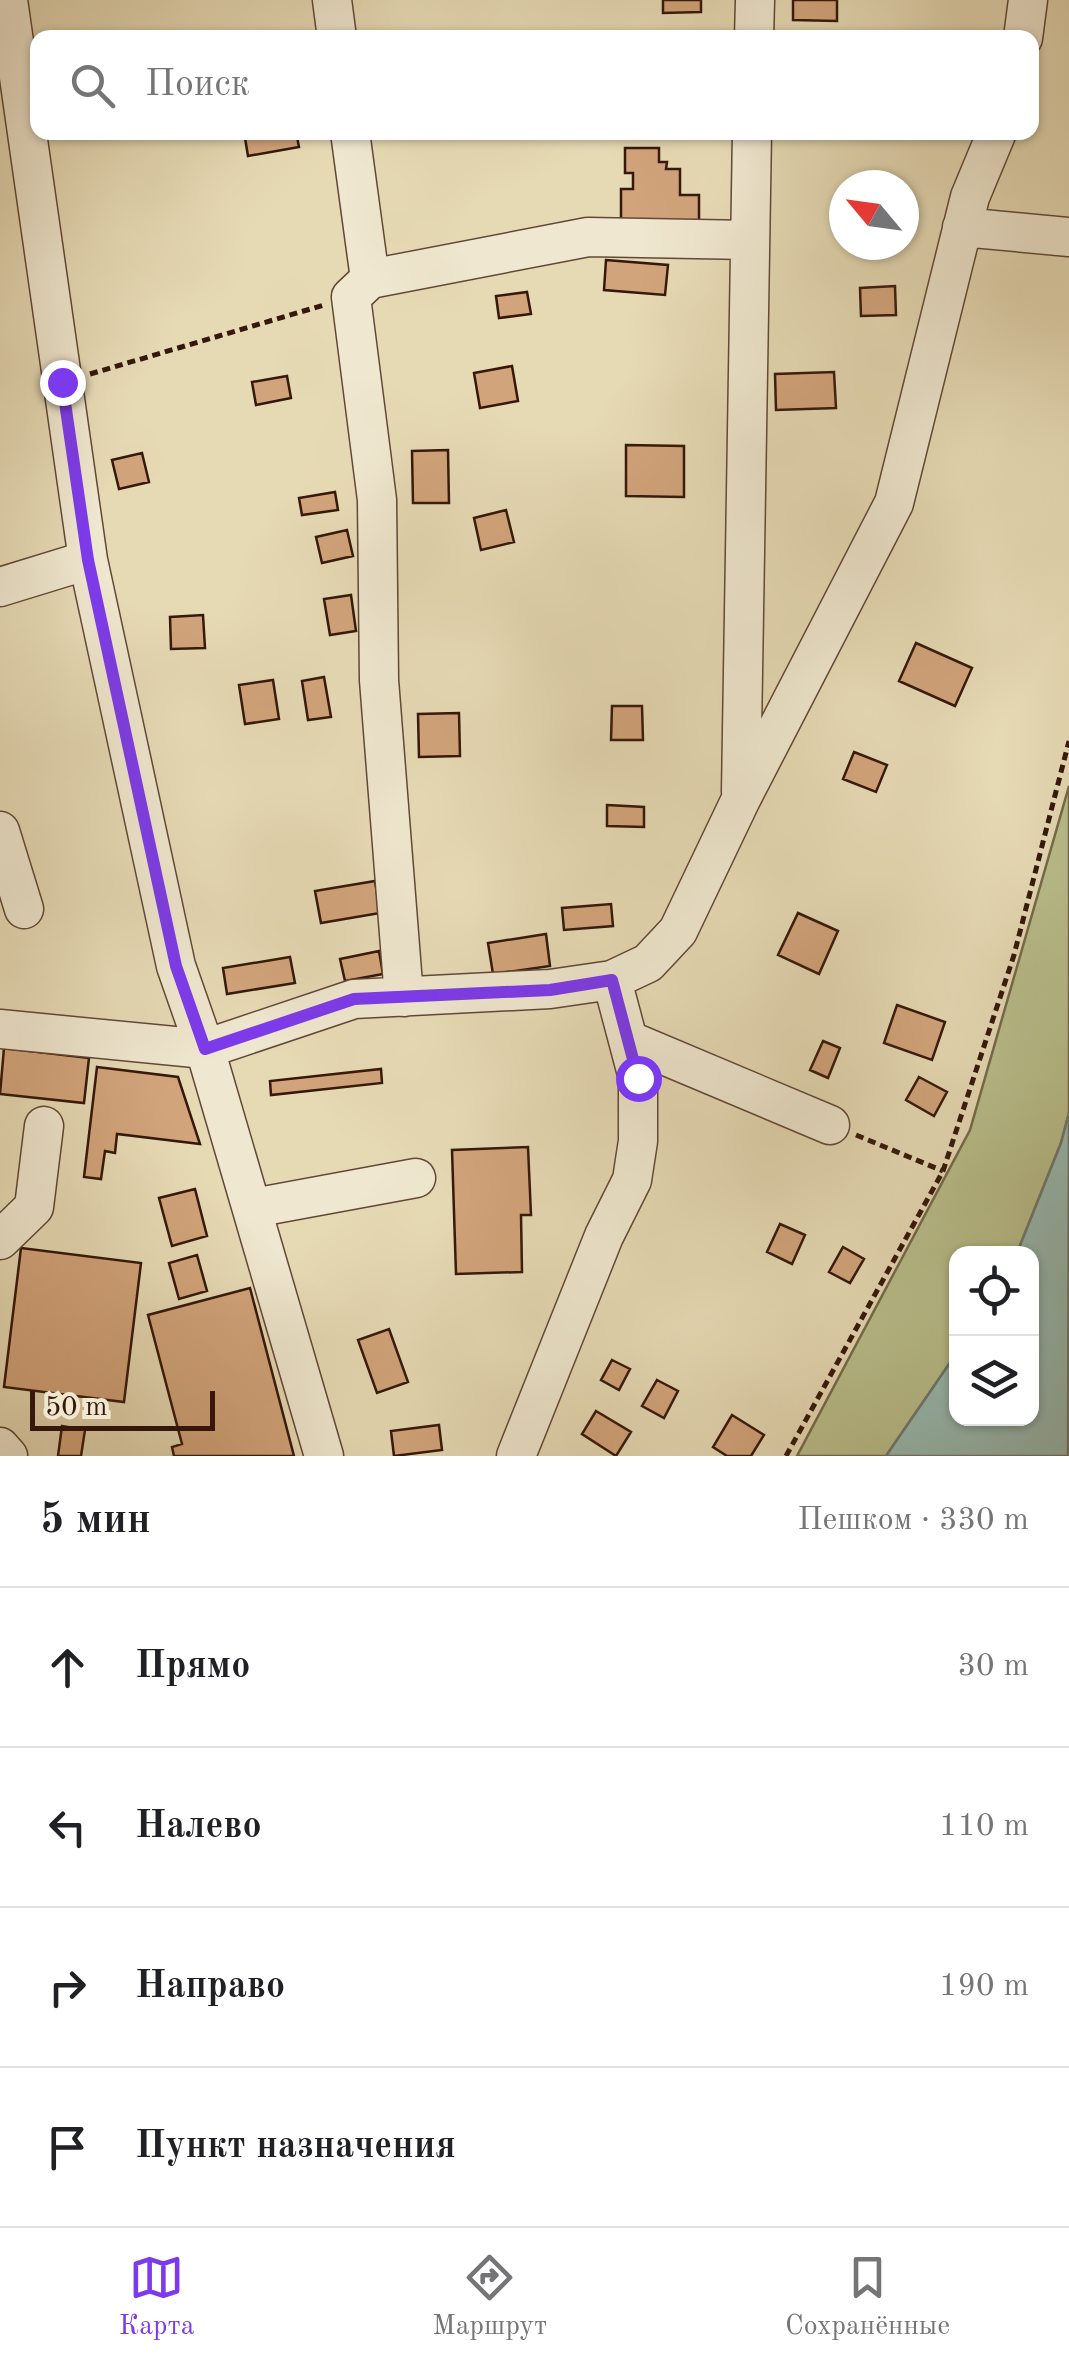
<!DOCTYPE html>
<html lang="ru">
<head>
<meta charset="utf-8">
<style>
	body { margin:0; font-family:"Old Standard TT",serif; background:#f6f6f6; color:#202124 }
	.controls { position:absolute; right:30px; bottom:30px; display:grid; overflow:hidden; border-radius:20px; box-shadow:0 2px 8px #0004 }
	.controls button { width:90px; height:90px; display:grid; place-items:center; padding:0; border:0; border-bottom:2px solid #e0e0e0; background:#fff; color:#202124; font:50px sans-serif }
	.compass { position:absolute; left:829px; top:170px; width:90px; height:90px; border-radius:50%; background:#fff; box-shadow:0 2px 8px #0004; rotate:299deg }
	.scale { position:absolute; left:30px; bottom:25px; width:185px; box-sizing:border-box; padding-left:10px; border:5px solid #35180b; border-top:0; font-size:28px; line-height:35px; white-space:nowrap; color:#35180b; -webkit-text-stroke:8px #efe7cf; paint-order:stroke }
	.stop { position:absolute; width:30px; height:30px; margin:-22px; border:8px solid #7c3aed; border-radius:50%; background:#fff }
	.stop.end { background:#7c3aed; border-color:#fff; box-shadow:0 2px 10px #0008 }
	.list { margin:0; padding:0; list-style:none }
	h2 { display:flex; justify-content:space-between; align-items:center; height:130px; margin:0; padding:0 40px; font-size:42px }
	h2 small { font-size:32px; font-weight:400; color:#757577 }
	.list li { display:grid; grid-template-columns:65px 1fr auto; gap:30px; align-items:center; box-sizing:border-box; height:160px; padding:0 40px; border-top:2px solid #e0e0e0 }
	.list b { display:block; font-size:38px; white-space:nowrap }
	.list em { font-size:32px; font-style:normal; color:#757577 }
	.icon { flex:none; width:55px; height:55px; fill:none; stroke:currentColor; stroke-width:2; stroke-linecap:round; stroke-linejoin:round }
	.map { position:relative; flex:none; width:1069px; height:1456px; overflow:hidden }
	.search { position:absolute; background:#fff; box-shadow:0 2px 8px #0004; left:30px; right:30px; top:30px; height:110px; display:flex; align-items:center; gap:25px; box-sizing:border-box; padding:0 35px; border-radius:20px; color:#757577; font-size:38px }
	.sheet { height:770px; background:#fff }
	nav { display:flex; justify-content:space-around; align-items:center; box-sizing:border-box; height:140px; border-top:2px solid #e0e0e0; background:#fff; font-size:28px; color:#757577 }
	nav a { display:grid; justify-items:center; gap:5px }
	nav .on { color:#7c3aed }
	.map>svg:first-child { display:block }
	.green { fill:#b8be8b; stroke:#766b4b; stroke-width:2.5 }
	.water { fill:#97bab2; stroke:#70796f; stroke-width:2.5 }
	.building { fill:#d2a47b; stroke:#35180b; stroke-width:2.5 }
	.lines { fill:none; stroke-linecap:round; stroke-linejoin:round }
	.minor-casing { stroke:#614836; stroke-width:41 }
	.path { stroke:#35180b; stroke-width:5; stroke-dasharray:8 5; stroke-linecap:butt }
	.minor { stroke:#efe7cf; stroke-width:38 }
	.route { stroke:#7c3aed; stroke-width:12 }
</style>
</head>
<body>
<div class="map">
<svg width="1069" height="1456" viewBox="0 0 1069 1456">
	<rect width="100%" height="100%" fill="#e6dab5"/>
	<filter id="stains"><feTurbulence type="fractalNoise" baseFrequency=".002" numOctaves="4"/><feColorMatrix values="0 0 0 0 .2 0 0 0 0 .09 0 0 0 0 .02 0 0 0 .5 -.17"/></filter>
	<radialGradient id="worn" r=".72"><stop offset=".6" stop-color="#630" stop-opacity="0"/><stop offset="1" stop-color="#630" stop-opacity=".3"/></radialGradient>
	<path class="green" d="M1069,786v327l-8,30 -44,110 -61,1v100l-70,102h-89l173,-326z"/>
	<path class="water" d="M1069,1113l-1,343h-182l70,-102v64h76v-164l-15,-1 44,-110z"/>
	<path class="building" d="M663,0h38v12l-38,1z
		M793,0h44v21l-44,-1z
		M244,132h52l3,15 -51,9z
		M625,148h34v14h8l-1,7h14v26h19v32h-78v-38h12v-16h-8z
		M606,260l62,5 -3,30 -61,-5z
		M895,286l1,29 -35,1 -1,-28z
		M527,292l4,22 -32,4 -3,-22z
		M512,366l6,35 -38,7 -6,-35z
		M834,372l2,36 -60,2 -1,-36z
		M287,376l4,22 -35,7 -4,-23z
		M626,445l58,1v51l-58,-1z
		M448,450l1,53h-36l-1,-52z
		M142,453l7,29 -30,7 -7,-29z
		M335,492l3,18 -36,5 -3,-17z
		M506,510l8,32 -33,8 -7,-32z
		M347,530l6,26 -31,7 -6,-26z
		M351,595l5,36 -26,4 -6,-36z
		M203,615l2,33 -34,1 -1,-32z
		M916,643l56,25 -17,38 -56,-25z
		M324,677l7,40 -23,3 -6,-39z
		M273,680l6,39 -34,5 -6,-39z
		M612,706h30l1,34h-32z
		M459,713l1,43 -41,1 -1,-43z
		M854,752l33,13 -11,27 -33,-13z
		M607,805l37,2v20l-37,-1z
		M375,881l5,32 -59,10 -6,-32z
		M611,904l2,22 -49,4 -2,-22z
		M798,913l40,18 -19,43 -41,-19z
		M546,934l4,32 -57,8 -5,-31z
		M379,951l4,23 -38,7 -5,-22z
		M290,957l5,26 -68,11 -4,-26z
		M897,1005l48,17 -13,38 -48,-17z
		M823,1041l17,7 -12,30 -18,-8z
		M4,1048l85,10 -5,45 -84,-9z
		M97,1067l81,10 22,67 -83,-10 -2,19 -10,-2 -4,28 -17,-2z
		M381,1069l1,14 -111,12 -1,-14z
		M919,1077l28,15 -13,24 -28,-16z
		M528,1147l3,68h-10l1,57 -66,2 -4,-124z
		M195,1189l12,47 -35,10 -13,-48z
		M780,1224l25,11 -13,29 -25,-12z
		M843,1247l21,12 -14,24 -21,-11z
		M21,1248l120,15 -17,139 -120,-15z
		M197,1255l10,36 -28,8 -10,-36z
		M250,1288l44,168h-120l-2,-9 10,-3 -34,-129z
		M389,1329l19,53 -31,11 -19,-53z
		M612,1360l18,9 -11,21 -18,-10z
		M657,1380l21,11 -14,27 -22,-12z
		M596,1411l35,21 -15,24 -34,-22z
		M732,1415l32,20 -13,21h-24l-14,-9z
		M439,1425l3,25 -48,6 -3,-25z
		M62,1426l23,4 -4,26h-23z"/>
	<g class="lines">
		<defs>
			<path id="minor" d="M8,0l80,560
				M332,0l5,38
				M754,38l1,-38
				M1023,38l5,-38
				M350,132l20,147
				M962,227l107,10
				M0,587l88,-27 88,406 29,83 -205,-20
				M741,792l11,-660
				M0,831l24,78
				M404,997l-25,-317 -2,-180 -26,-203 19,-18 218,-42 162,3
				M628,1040l202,85
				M253,1208l163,-30
				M0,1240l34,-33 10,-81
				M0,1447l8,9
				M324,1456l-119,-407 149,-50 196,-10 62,-9 36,-17 30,-32 63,-132 153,-296 76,-306 27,-65
				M516,1456l88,-220 28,-56 6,-39v-63l-26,-98"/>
		</defs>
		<use href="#minor" class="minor-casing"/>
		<path class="path" d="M90,374l234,-69
			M856,1135l87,36
			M786,1456l157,-285 71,-216 55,-214"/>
		<use href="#minor" class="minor"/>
	</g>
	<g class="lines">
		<path class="route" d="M62,382l26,178 88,406 29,83 149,-50 196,-9 62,-10 26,98"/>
	</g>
	<rect width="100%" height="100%" filter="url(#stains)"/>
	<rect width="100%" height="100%" fill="url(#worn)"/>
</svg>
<div class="controls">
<button><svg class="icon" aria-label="locate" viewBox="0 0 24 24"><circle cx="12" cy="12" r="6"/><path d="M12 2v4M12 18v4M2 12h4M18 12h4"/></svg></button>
<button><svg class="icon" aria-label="layers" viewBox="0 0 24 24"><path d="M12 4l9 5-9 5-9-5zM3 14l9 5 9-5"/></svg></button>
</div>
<svg class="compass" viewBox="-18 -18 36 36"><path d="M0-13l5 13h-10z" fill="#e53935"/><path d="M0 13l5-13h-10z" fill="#757577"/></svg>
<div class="scale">50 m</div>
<div class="stop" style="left:638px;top:1078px"></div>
<div class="stop end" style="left:62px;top:382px"></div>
<div class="search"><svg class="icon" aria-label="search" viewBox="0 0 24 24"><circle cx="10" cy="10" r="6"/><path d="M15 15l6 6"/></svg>Поиск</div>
</div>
<section class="sheet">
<h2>5 мин<small>Пешком · 330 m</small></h2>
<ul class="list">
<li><svg class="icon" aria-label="ahead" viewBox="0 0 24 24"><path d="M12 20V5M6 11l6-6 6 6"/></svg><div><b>Прямо</b></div><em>30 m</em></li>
<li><svg class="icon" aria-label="left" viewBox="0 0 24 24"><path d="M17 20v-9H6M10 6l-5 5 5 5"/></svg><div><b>Налево</b></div><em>110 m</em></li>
<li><svg class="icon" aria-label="right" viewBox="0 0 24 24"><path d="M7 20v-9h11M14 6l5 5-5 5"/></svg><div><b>Направо</b></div><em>190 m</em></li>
<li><svg class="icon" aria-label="arrive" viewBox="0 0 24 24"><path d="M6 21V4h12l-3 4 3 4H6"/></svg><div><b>Пункт назначения</b></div></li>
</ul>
</section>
<nav>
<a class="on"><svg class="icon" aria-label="map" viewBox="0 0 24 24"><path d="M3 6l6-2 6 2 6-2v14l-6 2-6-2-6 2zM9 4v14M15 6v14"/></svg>Карта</a>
<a><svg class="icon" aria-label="directions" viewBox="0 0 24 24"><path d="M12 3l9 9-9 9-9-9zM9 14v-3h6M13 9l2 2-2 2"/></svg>Маршрут</a>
<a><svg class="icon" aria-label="saved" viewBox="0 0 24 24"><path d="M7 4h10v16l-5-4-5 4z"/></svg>Сохранённые</a>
</nav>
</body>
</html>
